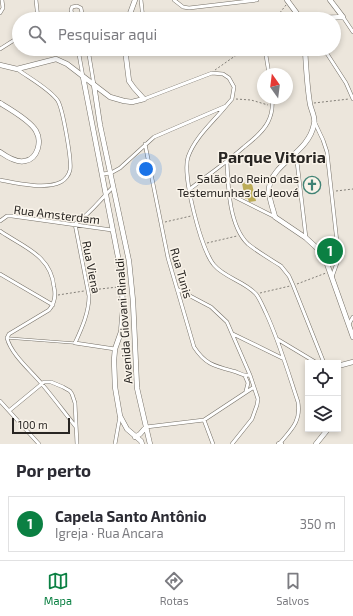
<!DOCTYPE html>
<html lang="pt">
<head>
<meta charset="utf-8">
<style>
	body { margin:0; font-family:"Exo 2",sans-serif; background:#f7f7f7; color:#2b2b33 }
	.controls { position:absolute; right:12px; bottom:12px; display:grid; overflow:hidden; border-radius:0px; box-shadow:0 2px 6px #0003 }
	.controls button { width:36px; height:36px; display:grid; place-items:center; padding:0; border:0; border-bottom:1px solid #e1e1e2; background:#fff; color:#2b2b33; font:20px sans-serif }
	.compass { position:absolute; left:257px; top:68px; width:36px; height:36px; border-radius:50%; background:#fff; box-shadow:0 2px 6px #0003; rotate:346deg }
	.scale { position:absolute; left:12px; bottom:10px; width:58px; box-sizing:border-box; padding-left:4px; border:2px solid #282522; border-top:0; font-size:11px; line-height:14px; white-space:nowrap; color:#282522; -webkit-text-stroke:3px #f9f3e9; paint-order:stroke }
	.you { position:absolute; left:146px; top:169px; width:14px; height:14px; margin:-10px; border:3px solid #fff; border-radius:50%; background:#1a73e8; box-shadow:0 0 0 6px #1a73e833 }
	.badge { display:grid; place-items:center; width:26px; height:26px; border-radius:50%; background:#0b8043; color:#fff; font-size:13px; font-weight:700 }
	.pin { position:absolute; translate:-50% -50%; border:2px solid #fff; box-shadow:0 1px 4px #0006 }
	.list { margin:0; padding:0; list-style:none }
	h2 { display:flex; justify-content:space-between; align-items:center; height:52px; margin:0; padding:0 16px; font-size:17px }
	h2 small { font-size:13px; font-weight:400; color:#7c7c81 }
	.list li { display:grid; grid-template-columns:26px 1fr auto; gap:12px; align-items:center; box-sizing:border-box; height:56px; margin:0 8px 8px; padding:0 8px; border:1px solid #e1e1e2; border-radius:0px }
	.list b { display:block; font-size:15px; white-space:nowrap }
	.list p { margin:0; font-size:13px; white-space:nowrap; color:#7c7c81 }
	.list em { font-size:13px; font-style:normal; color:#7c7c81 }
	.icon { flex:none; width:22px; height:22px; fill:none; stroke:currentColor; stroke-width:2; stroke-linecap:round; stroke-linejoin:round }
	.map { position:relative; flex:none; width:353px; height:444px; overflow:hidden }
	.search { position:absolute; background:#fff; box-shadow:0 2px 6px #0003; left:12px; right:12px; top:12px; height:44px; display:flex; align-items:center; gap:10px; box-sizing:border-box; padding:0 14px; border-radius:22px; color:#7c7c81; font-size:15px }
	.sheet { height:116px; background:#fff }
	nav { display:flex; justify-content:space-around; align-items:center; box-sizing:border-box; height:56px; border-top:1px solid #e1e1e2; background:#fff; font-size:11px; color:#7c7c81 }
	nav a { display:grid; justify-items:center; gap:2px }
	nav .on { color:#0b8043 }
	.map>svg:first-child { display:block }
	.building { fill:#bcac56 }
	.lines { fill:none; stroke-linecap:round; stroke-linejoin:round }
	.lane-casing { stroke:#757067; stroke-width:2.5 }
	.street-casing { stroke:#757067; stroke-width:4 }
	.secondary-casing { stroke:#757067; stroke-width:5.5 }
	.path { stroke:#837f78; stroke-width:1; stroke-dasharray:2 2; stroke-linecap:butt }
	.lane { stroke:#fff; stroke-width:1.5 }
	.street { stroke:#fff; stroke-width:3 }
	.secondary { stroke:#fff; stroke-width:4.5 }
	.labels { text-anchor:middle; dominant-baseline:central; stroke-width:3; stroke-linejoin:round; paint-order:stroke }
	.poi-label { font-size:12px; fill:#282522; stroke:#f9f3e9; text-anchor:end }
	.street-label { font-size:12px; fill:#282522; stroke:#f9f3e9 }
	.district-label { font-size:16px; font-weight:bold; fill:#282522; stroke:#f9f3e9 }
</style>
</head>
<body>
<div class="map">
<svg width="353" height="444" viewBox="0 0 353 444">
	<rect width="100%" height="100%" fill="#ece6dc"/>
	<path class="building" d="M244,182l1,2h7l4,17 -7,1 -1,-3h-3l-3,-16z
		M316,182v5l-8,1 -1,-5z
		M329,244h4v12l-4,1 -5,-11z"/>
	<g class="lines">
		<defs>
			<path id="lane" d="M8,338l66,5"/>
			<path id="street" d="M36,0l2,19
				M141,0l2,19
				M174,0l9,7 6,1 68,-8
				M0,13l3,-5 -1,-8
				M343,17l10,15
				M73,19l-2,-9 1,-3 5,-1 4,2 2,11
				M0,49l19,-12
				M78,49l5,28
				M88,49l6,36
				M265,49l4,25
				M324,49l22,34 7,16
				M226,106c-13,16 -31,31 -38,51 -6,18 13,93 26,108 11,13 30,16 42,29 4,5 7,13 10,19 13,28 22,59 32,89 3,19 -6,27 -18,41
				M315,123l8,17 4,12 11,99 -1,12 -5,14
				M145,144l23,114 26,89c11,17 20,19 39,24 6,1 10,6 17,4
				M296,153l10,85
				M227,162c1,24 2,64 21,82 10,8 22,15 33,22l8,10 4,9 31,78
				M102,174l9,-1 9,-5 34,-31 72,-31 6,-7 2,-12 -5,-9 -6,-4 -11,-1 -68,26
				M0,180c16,3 45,10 61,2 4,-2 8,-7 9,-12 2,-9 -7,-60 -12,-69 -8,-12 -29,-23 -41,-32
				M190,189c18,-14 37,-27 54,-42 9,-7 19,-15 24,-25 4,-8 5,-15 4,-24
				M229,194l46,23
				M0,221l7,-5h5l100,14
				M75,224l14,72c0,16 -7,32 -14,47l40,6
				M75,224c15,-10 25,-24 38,-37
				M0,231c23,16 51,24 54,56 2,9 1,16 -5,23l-40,24 -2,4c4,16 23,32 34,45 12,14 23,29 35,44
				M0,274l53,31
				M177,289l34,18 16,15 23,53 8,24 -1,6 -5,14 -20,25
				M349,324l4,-7
				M233,334l51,25
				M277,339l40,24
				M245,376l3,7 -2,8
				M0,401l39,43
				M10,410l34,-28h7l12,5 7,4 2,3 3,9 2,41
				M204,420l9,24
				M146,427l58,-7 50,-33
				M115,444l5,-28"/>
			<path id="secondary" d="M287,0l14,19
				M330,0l13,17
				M128,19l7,-19
				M301,19l42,-2
				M125,49l4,32 5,7 10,11
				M305,49c1,18 2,37 5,55 1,6 6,14 4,20 -5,29 -42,39 -45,64 -1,9 4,20 6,29l31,21 12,11 8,12 27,76
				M0,65l17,4 39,-10 11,5 43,33 14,4 8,1 12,-3
				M83,77l37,190 2,20 1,22 -2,23 -6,17 -1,11 1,27 5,29 7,13 14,12 1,3
				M94,85l6,40 29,136 4,40 4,87 13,56
				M0,103c10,6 31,18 36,28 6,10 2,28 -11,30 -8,2 -18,-4 -25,-9
				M338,366l15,-4
				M135,437l5,-3 6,-7
				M279,444h2
				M316,444l12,-15"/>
		</defs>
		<use href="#lane" class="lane-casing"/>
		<use href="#street" class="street-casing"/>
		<use href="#secondary" class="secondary-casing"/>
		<path class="path" d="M275,19l11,-14
			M215,70l30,-21
			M236,99l15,1 17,5
			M314,103l35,-4
			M336,191l17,-2
			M165,222l26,-6
			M207,243l30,-7
			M331,258l1,5
			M297,284l29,-11
			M91,290l27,-3
			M260,293l30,-7
			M58,295l26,-4"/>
		<use href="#lane" class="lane"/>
		<use href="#street" class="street"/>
		<use href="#secondary" class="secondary"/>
	</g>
	<defs>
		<symbol id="church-ring" viewBox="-11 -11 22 22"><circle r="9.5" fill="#f9f3e9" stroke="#408375" stroke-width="1.5"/><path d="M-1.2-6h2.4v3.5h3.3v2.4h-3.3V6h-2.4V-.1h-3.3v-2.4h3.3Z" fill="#408375"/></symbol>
	</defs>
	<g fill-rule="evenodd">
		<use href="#church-ring" x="302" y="175" width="20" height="20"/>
	</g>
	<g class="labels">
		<g class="poi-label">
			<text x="299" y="178">Salão do Reino das<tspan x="299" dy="14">Testemunhas de Jeová</tspan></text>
		</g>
		<g class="street-label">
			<text transform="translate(57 214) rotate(7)">Rua Amsterdam</text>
			<text transform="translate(92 267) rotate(79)">Rua Viena</text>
			<text transform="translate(182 273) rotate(74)">Rua Tunis</text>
			<text transform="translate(123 321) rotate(-94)">Avenida Giovani Rinaldi</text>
		</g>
		<g class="district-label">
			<text x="272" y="156">Parque Vitoria</text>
		</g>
	</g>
</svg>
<div class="controls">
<button><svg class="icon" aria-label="locate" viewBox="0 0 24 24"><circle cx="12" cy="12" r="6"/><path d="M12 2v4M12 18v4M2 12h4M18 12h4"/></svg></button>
<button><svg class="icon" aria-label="layers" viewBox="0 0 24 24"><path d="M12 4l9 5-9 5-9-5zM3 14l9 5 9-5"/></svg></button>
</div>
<svg class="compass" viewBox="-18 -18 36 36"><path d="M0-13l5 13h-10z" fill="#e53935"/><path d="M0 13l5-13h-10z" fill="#7c7c81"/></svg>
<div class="scale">100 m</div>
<div class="you"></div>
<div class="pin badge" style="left:330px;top:251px">1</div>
<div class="search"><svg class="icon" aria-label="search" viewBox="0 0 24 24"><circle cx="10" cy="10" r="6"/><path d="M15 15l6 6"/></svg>Pesquisar aqui</div>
</div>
<section class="sheet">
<h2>Por perto<small></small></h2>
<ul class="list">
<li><span class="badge">1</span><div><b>Capela Santo Antônio</b><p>Igreja · Rua Ancara</p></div><em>350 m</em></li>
</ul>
</section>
<nav>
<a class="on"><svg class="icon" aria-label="map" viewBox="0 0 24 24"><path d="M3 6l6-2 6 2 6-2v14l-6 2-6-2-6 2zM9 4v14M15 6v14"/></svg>Mapa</a>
<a><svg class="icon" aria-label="directions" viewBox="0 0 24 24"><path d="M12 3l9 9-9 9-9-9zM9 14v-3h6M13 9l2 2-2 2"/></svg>Rotas</a>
<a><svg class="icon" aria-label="saved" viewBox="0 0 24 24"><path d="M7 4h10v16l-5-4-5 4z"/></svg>Salvos</a>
</nav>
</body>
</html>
